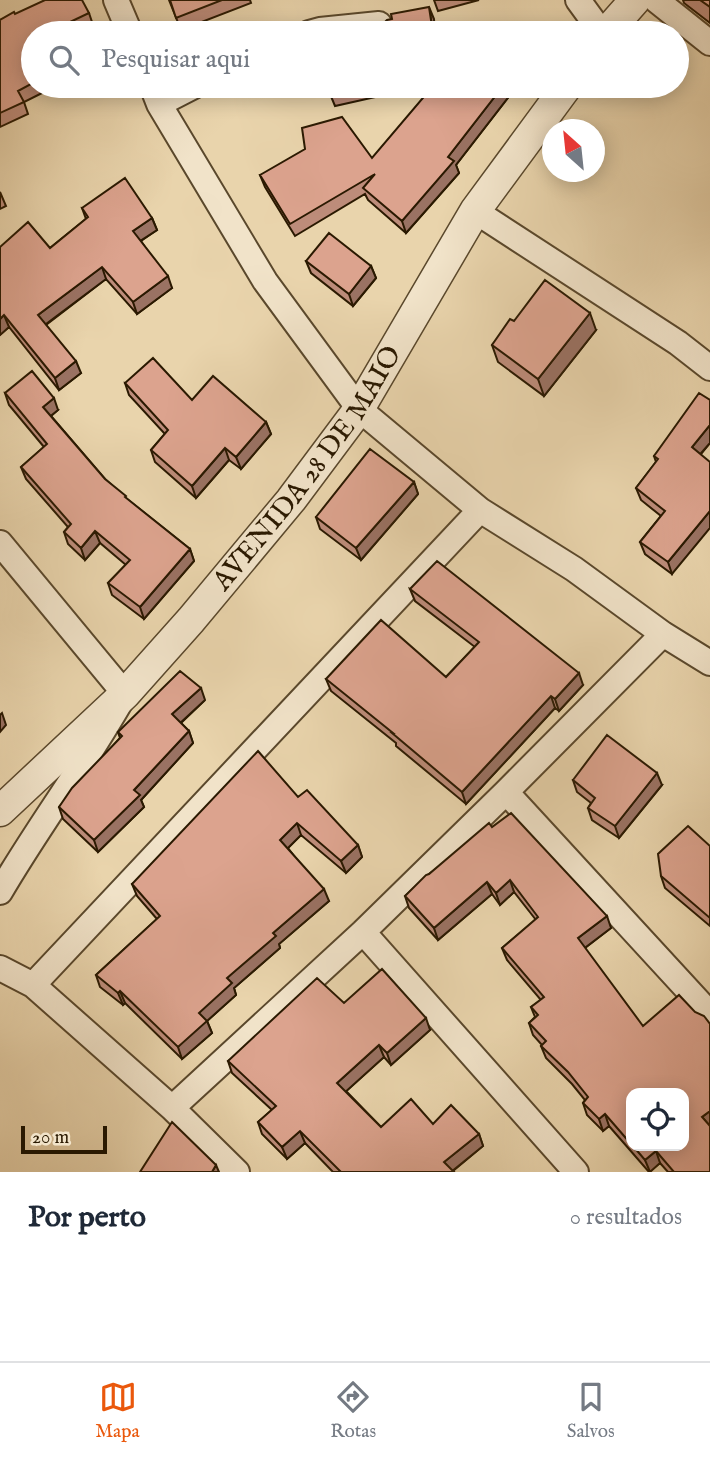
<!DOCTYPE html>
<html lang="pt">
<head>
<meta charset="utf-8">
<style>
	body { margin:0; font-family:"IM FELL English",serif; background:#f6f6f7; color:#1f2937 }
	.controls { position:absolute; right:21px; bottom:21px; display:grid; overflow:hidden; border-radius:14px; box-shadow:0 4px 18px #0003 }
	.controls button { width:63px; height:63px; display:grid; place-items:center; padding:0; border:0; border-bottom:2px solid #e0e1e3; background:#fff; color:#1f2937; font:35px sans-serif }
	.compass { position:absolute; left:542px; top:119px; width:63px; height:63px; border-radius:50%; background:#fff; box-shadow:0 4px 18px #0003; rotate:333deg }
	.scale { position:absolute; left:21px; bottom:18px; width:86px; box-sizing:border-box; padding-left:7px; border:4px solid #2a1901; border-top:0; font-size:19px; line-height:24px; white-space:nowrap; color:#2a1901; -webkit-text-stroke:5px #f1e3c9; paint-order:stroke }
	.list { margin:0; padding:0; list-style:none }
	h2 { display:flex; justify-content:space-between; align-items:center; height:91px; margin:0; padding:0 28px; font-size:30px }
	h2 small { font-size:23px; font-weight:400; color:#747a83 }
	.icon { flex:none; width:38px; height:38px; fill:none; stroke:currentColor; stroke-width:2; stroke-linecap:round; stroke-linejoin:round }
	.map { position:relative; flex:none; width:710px; height:1172px; overflow:hidden }
	.search { position:absolute; background:#fff; box-shadow:0 4px 18px #0003; left:21px; right:21px; top:21px; height:77px; display:flex; align-items:center; gap:18px; box-sizing:border-box; padding:0 24px; border-radius:38px; color:#747a83; font-size:26px }
	.sheet { height:189px; background:#fff }
	nav { display:flex; justify-content:space-around; align-items:center; box-sizing:border-box; height:98px; border-top:2px solid #e0e1e3; background:#fff; font-size:19px; color:#747a83 }
	nav a { display:grid; justify-items:center; gap:4px }
	nav .on { color:#ea580c }
	.map>svg:first-child { display:block }
	.lines { fill:none; stroke-linecap:round; stroke-linejoin:round }
	.minor-casing { stroke:#5a482c; stroke-width:28 }
	.tertiary-casing { stroke:#5a482c; stroke-width:33 }
	.minor { stroke:#f1e3c9; stroke-width:24 }
	.tertiary { stroke:#f1e3c9; stroke-width:30 }
	.wall { fill:#bd8c7a; stroke:#2a1901; stroke-width:2; fill-rule:evenodd }
	.shaded-wall { fill:#9a7263; stroke:#2a1901; stroke-width:2 }
	.building { fill:#dca38e; stroke:#2a1901; stroke-width:2 }
	.labels { text-anchor:middle; dominant-baseline:central; stroke-width:6; stroke-linejoin:round; paint-order:stroke }
	.street-label { font-size:28px; fill:#2a1901; stroke:#f1e3c9 }
</style>
</head>
<body>
<div class="map">
<svg width="710" height="1172" viewBox="0 0 710 1172">
	<rect width="100%" height="100%" fill="#e9d4ac"/>
	<filter id="stains"><feTurbulence type="fractalNoise" baseFrequency=".00286" numOctaves="4"/><feColorMatrix values="0 0 0 0 .2 0 0 0 0 .09 0 0 0 0 .02 0 0 0 .5 -.17"/></filter>
	<radialGradient id="worn" r=".72"><stop offset=".6" stop-color="#630" stop-opacity="0"/><stop offset="1" stop-color="#630" stop-opacity=".3"/></radialGradient>
	<g class="lines">
		<defs>
			<path id="minor" d="M116,0l14,33
				M578,0l24,33
				M656,0l54,43
				M309,33l11,-3 59,-6
				M152,86l7,18 106,177 94,128 121,101 94,59 89,65 47,29
				M159,104l35,-18
				M475,211l203,132 32,25
				M0,543l125,151c-38,68 -86,131 -125,198
				M506,792l204,222
				M363,932l213,240
				M0,968l33,17 139,123 65,64
				M33,985l447,-475
				M172,1108l191,-176 143,-140 157,-158"/>
			<g id="tertiary">
				<path d="M606,33l29,-33"/>
				<path id="s1" d="M0,811l125,-117 66,-74 100,-120 68,-91 116,-198 92,-125"/>
			</g>
		</defs>
		<use href="#minor" class="minor-casing"/>
		<use href="#tertiary" class="tertiary-casing"/>
		<use href="#minor" class="minor"/>
		<use href="#tertiary" class="tertiary"/>
	</g>
	<path class="wall" d="M169,0h81l1,3 -70,27z
		M434,0h45l-41,11z
		M683,0h27v23l-26,-20z
		M89,13l4,12 -17,8h-43v53h23l-32,16 4,12 -28,13v-107l15,-6z
		M261,86h21l-18,6z
		M329,86h50l1,10 -45,10 -5,-12z
		M508,90l2,5 -54,70 3,8 -53,60 -38,-33 -3,-6 -70,42 -30,-49 -5,-12 112,-17z
		M0,192l6,14 -6,3z
		M82,208l70,10 5,12 -16,11 31,47 -35,26 -31,-35 -60,46 35,48 -22,17 -50,-63 -9,8v-88l50,1 36,-29z
		M306,261l65,5 5,12 -23,28 -42,-33z
		M514,321l82,9 -52,66 -46,-34 -6,-17z
		M125,383l67,17 74,22 5,12 -30,35 -12,-9 -33,38 -41,-36 -4,-12 14,-16 -36,-39z
		M5,393l53,17 -7,6 54,63 22,20 63,50 4,12 -50,58 -32,-24 -4,-12 18,-18 -26,-22 -15,17 -17,-16 -4,-12 4,-5 -42,-48 -5,-12 23,-20 -35,-42z
		M710,400v43l-9,11 -29,120 -27,-20 -5,-12 21,-26 -20,-16 -5,-12 20,-26 -2,-6z
		M414,482l4,12 -57,66 -41,-31 -4,-12z
		M410,589l173,96 -24,26 -4,-3 -89,96 -70,-58v-3l-65,-52 -5,-12 120,-2 29,-30 -60,-46z
		M205,700l-24,23 8,8 4,12 -52,57 3,7 -46,45 -35,-33 -4,-12 61,-69 -2,-6z
		M573,780l89,5 -43,53 -27,-18 -4,-12 3,-5 -14,-11z
		M298,797l60,48 4,12 -16,16 -45,-38 -13,13 41,53 -50,43 1,4 -46,40 2,7 -29,26 5,12 -30,26 -57,-56 -2,2 -23,-18 -4,-12 61,-56 -20,-23 -5,-12z
		M492,827l119,101 -26,20 125,224h-42l-8,-9 -11,9 -40,-46 -6,5 -16,-16 -4,-12 2,-3 -13,-16 -26,-26 -5,-12 1,-1 -9,-10 -4,-12 6,-6 -4,-10 10,-7 -34,-40 -5,-12 34,-28 -22,-28 -14,13 -8,-11 -54,46 -29,-32 -4,-12 24,-22zM631,1093l53,53h-53z
		M710,846v80l-45,-38 -4,-12z
		M344,1003l86,27 -39,35 -7,-8 -38,34 35,36 52,-3 46,10 4,12 -30,25 1,1h-121l-28,-29 -18,16 -25,-25 -4,-12 14,-12 -40,-37 -4,-12z"/>
	<path class="shaded-wall" d="M429,7l5,12 1,14h-2z
		M503,86h9l-4,4 2,5 -54,70 3,8 -53,60 -4,-12 46,-64z
		M152,218l5,12 -20,13 -4,-12z
		M371,266l5,12 -23,28 -4,-12z
		M102,267l4,12 -64,48 -4,-12z
		M168,276l4,12 -35,26 -4,-12z
		M590,313l6,17 -52,66 -6,-17z
		M4,315l5,12 -9,8v-16z
		M76,361l5,12 -22,17 -4,-12z
		M54,398l4,12 -11,9 -4,-12z
		M266,422l5,12 -30,35 -5,-12z
		M710,425v18l-14,16 -4,-12z
		M225,448l4,12 -33,38 -4,-12z
		M414,482l4,12 -57,66 -5,-12z
		M710,511v17l-38,46 -4,-12z
		M95,531l5,12 -15,17 -4,-12z
		M190,549l4,12 -50,58 -4,-12z
		M579,673l4,12 -24,26 -4,-12z
		M201,688l4,12 -28,26 -5,-12z
		M551,696l4,12 -89,96 -4,-12z
		M2,713l4,12 -6,7v-17z
		M189,731l4,12 -52,57 3,7 -46,45 -4,-12 40,-50z
		M657,773l5,12 -43,53 -4,-12z
		M297,823l4,12 -17,17 -4,-12z
		M358,845l4,12 -16,16 -5,-12z
		M510,880l4,12 -14,13 -4,-12z
		M487,882l5,12 -54,46 -4,-12z
		M324,889l5,12 -50,43 1,4 -46,40 2,7 -29,26 5,12 -30,26 -4,-12 21,-34 28,-35 46,-45z
		M607,916l4,12 -29,22 -4,-12z
		M120,991l5,12 -2,2 -5,-12z
		M426,1018l4,12 -39,35 -4,-12z
		M379,1045l5,12 -42,38 -5,-12z
		M710,1111v15l-8,-9z
		M605,1114l4,12 -6,5 -4,-12z
		M300,1131l5,12 -18,16 -5,-12z
		M479,1134l4,12 -32,26 -7,-10z
		M656,1151l4,12 -10,9 -5,-12z
		M216,1165l3,7h-7z"/>
	<path class="building" d="M45,0h37l7,13 -42,20h-14v50l-15,8 6,11 -24,11v-93l14,-8 1,2z
		M170,0h52l-46,18z
		M700,0h10v7z
		M429,7l4,26h-79l-1,-4 24,-2 6,-3 4,-4 5,-1 -1,-5z
		M481,29l5,4h-9z
		M293,30l5,3h-14z
		M329,86h39l-38,8z
		M433,86h70l-55,71 6,4 -52,60 -39,-33 12,-14 -85,50 -30,-49 45,-26 -3,-21 40,-11 30,41z
		M125,178l27,40 -19,13 35,45 -35,26 -31,-35 -64,48 38,46 -21,17 -51,-63 -4,4v-72l28,-25 22,26 38,-31 -6,-9z
		M329,233l42,33 -22,28 -43,-33z
		M545,280l45,33 -52,66 -46,-34 18,-26 4,2z
		M153,358l39,42 21,-24 53,46 -30,35 -11,-9 -33,38 -41,-36 17,-20 -43,-47z
		M32,371l22,27 -11,9 62,72 21,17 -1,1 65,52 -50,58 -32,-24 22,-23 -35,-29 -14,17 -17,-16 7,-8 -50,-57 26,-23 -42,-51z
		M699,393l11,7v25l-18,22 18,15v49l-42,51 -28,-20 25,-31 -29,-23 22,-29 -4,-3z
		M370,449l44,33 -58,66 -40,-31z
		M437,561l142,112 -24,26 -4,-3 -89,96 -70,-59h1l-67,-54 55,-59 65,57 33,-35 -69,-53z
		M180,671l21,17 -29,26 17,17 -55,59 6,5 -46,45 -35,-33 13,-19 50,-52 -4,-4z
		M607,735l50,38 -42,53 -27,-18 7,-10 -22,-18z
		M258,751l40,46 9,-7 51,55 -17,16 -44,-38 -17,17 44,49 -51,44 3,3 -49,42 5,5 -33,30 8,8 -29,26 -58,-56 -2,2 -22,-18 64,-59 -28,-32z
		M511,813l96,103 -29,22 65,88 36,-31 16,17 9,4 6,8v87l-8,6 8,9v46h-36l-18,-21 -11,9 -12,-14h51v-53h-53v51l-26,-30 -6,5 -16,-16 5,-6 -20,-25 -27,-26 5,-5 -17,-18 9,-8 -7,-8 13,-10 -42,-49 36,-31 -28,-37 -14,13 -9,-11 -53,46 -29,-32 21,-21 3,-1 60,-51 3,4z
		M688,826l22,20v72l-49,-42 -3,-22z
		M382,969l44,49 -39,35 -8,-8 -42,38 44,44 30,-28 22,25 18,-19 28,29 -35,28 10,10h-113l-41,-41 -18,16 -24,-25 18,-16 -48,-45 89,-83 27,25z
		M172,1122l44,43 -4,7h-72z"/>
	<g class="labels">
		<g class="street-label">
			<text stroke="none"><textPath href="#s1" startOffset="462">AVENIDA 28 DE MAIO</textPath></text>
		</g>
	</g>
	<rect width="100%" height="100%" filter="url(#stains)"/>
	<rect width="100%" height="100%" fill="url(#worn)"/>
</svg>
<div class="controls">
<button><svg class="icon" aria-label="locate" viewBox="0 0 24 24"><circle cx="12" cy="12" r="6"/><path d="M12 2v4M12 18v4M2 12h4M18 12h4"/></svg></button>
</div>
<svg class="compass" viewBox="-18 -18 36 36"><path d="M0-13l5 13h-10z" fill="#e53935"/><path d="M0 13l5-13h-10z" fill="#747a83"/></svg>
<div class="scale">20 m</div>
<div class="search"><svg class="icon" aria-label="search" viewBox="0 0 24 24"><circle cx="10" cy="10" r="6"/><path d="M15 15l6 6"/></svg>Pesquisar aqui</div>
</div>
<section class="sheet">
<h2>Por perto<small>0 resultados</small></h2>
<ul class="list">
</ul>
</section>
<nav>
<a class="on"><svg class="icon" aria-label="map" viewBox="0 0 24 24"><path d="M3 6l6-2 6 2 6-2v14l-6 2-6-2-6 2zM9 4v14M15 6v14"/></svg>Mapa</a>
<a><svg class="icon" aria-label="directions" viewBox="0 0 24 24"><path d="M12 3l9 9-9 9-9-9zM9 14v-3h6M13 9l2 2-2 2"/></svg>Rotas</a>
<a><svg class="icon" aria-label="saved" viewBox="0 0 24 24"><path d="M7 4h10v16l-5-4-5 4z"/></svg>Salvos</a>
</nav>
</body>
</html>
